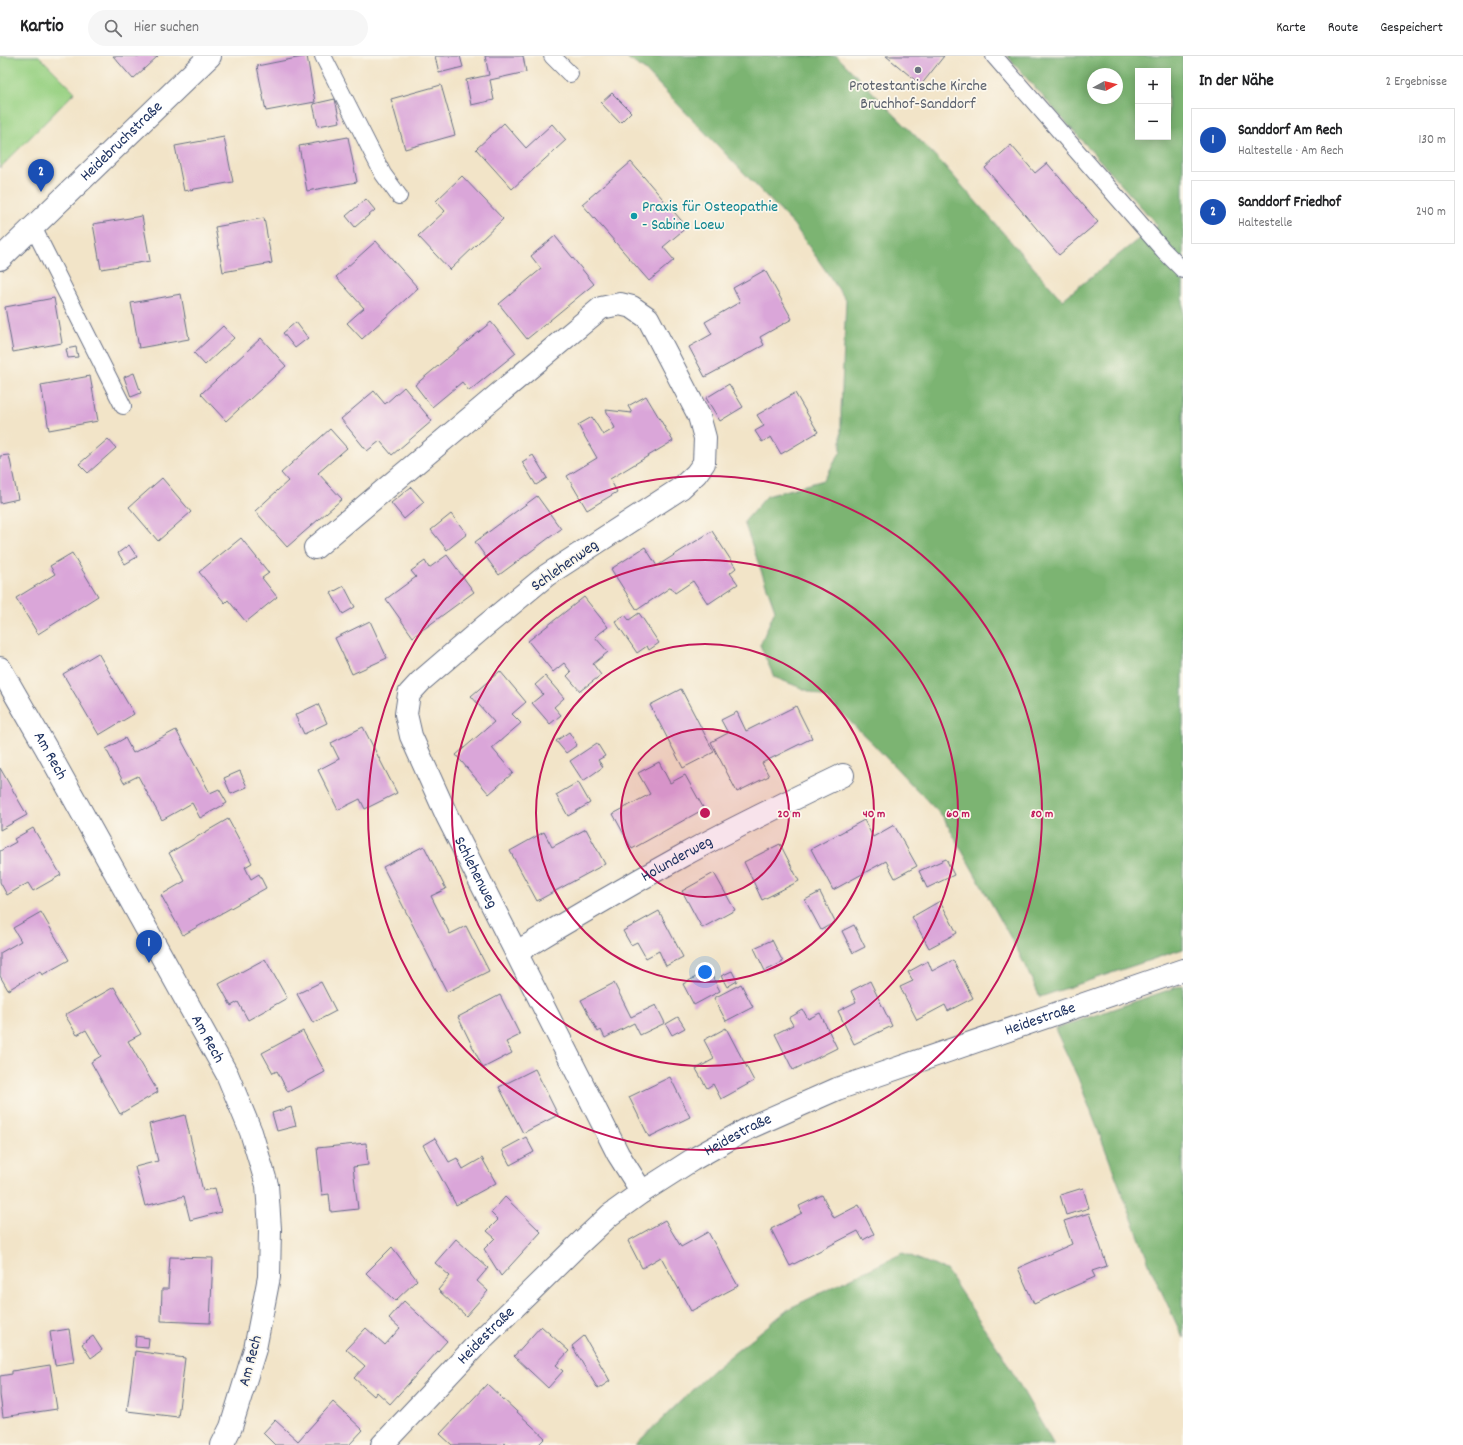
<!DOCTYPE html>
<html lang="de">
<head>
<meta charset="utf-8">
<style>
	body { margin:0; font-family:Dekko,sans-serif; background:#f6f6f6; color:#202124 }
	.controls { position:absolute; right:12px; top:12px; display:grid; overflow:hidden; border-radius:0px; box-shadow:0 2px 10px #0003 }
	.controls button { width:36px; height:36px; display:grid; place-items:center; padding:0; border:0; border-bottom:1px solid #e0e0e0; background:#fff; color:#202124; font:20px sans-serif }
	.compass { position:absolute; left:1087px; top:12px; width:36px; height:36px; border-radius:50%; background:#fff; box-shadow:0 2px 10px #0003; rotate:82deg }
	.you { position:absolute; left:705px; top:916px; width:14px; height:14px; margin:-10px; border:3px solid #fff; border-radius:50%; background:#1a73e8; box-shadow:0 0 0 6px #1a73e833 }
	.badge { display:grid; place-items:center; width:26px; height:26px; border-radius:50%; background:#1a73e8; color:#fff; font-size:13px; font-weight:700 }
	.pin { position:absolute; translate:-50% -33px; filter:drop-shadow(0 1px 2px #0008) }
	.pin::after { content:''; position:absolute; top:21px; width:14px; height:12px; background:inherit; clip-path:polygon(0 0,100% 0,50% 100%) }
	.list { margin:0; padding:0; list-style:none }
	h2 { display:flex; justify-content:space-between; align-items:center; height:52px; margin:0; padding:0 16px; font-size:17px }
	h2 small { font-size:13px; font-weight:400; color:#757577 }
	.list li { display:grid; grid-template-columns:26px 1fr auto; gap:12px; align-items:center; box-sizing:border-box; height:64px; margin:0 8px 8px; padding:0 8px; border:1px solid #e0e0e0; border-radius:0px }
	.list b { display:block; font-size:15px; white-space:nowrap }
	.list p { margin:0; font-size:13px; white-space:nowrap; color:#757577 }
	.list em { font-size:13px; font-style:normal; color:#757577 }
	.icon { flex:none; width:22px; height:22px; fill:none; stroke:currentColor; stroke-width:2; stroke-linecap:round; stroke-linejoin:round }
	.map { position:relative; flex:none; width:1183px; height:1389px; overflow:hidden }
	header { display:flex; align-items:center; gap:24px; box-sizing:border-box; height:56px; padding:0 20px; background:#fff; border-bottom:1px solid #e0e0e0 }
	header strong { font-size:19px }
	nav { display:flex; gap:22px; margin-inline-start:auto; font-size:14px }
	.search { width:280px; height:36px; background:#f6f6f6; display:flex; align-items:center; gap:10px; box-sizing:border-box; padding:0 14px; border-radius:22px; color:#757577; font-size:15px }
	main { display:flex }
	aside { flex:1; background:#fff }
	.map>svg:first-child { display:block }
	.green { fill:#9ad284; stroke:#5a8071 }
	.forest { fill:#7bb472; stroke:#4b7268; fill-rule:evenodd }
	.building { fill:#daa6d9 }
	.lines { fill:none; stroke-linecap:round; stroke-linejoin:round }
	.lane-casing { stroke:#666e83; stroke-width:18 }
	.street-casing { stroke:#666e83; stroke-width:24 }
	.lane { stroke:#fff; stroke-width:16 }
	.street { stroke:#fff; stroke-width:22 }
	.ring { fill:none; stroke:#c2185b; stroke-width:2 }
	.worship-dot { fill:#6b7280; stroke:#fbf7ec; stroke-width:1.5 }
	.culture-dot { fill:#0f9aa8; stroke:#fbf7ec; stroke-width:1.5 }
	.labels { text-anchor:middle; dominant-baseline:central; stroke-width:3.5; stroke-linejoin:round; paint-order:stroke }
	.worship-label { font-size:16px; fill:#5b616d; stroke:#fbf7ec }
	.street-label { font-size:16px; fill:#1b2f5e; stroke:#fbf7ec }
	.culture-label { font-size:16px; fill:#0d838f; stroke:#fbf7ec; text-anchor:start }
	.centre { fill:#c2185b; stroke:#fbf7ec; stroke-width:2 }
	.ring-label { font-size:12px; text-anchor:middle; font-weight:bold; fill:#c2185b; stroke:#fbf7ec; stroke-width:3.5; stroke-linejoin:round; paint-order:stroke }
</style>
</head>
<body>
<header>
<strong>Kartio</strong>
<div class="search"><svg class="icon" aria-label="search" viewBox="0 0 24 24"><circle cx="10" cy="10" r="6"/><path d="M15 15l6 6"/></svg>Hier suchen</div>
<nav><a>Karte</a><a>Route</a><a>Gespeichert</a></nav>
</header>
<main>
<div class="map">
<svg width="1183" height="1389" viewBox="0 0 1183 1389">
	<rect width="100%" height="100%" fill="#fbf7ec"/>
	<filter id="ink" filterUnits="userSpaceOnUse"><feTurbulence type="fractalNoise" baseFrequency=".025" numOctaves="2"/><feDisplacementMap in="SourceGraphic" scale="8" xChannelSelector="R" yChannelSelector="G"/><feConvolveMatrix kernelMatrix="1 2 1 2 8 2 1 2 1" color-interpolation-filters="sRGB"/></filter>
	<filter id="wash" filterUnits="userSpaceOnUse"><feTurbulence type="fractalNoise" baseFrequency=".012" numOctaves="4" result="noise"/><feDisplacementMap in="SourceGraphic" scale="16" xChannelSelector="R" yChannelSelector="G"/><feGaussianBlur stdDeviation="0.9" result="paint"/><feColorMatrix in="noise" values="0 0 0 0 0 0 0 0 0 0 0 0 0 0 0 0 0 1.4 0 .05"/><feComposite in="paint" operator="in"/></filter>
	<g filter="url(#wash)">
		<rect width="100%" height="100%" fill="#f2e4c8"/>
		<path class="green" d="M0,0h39l36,36 -75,76z"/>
		<path class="forest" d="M624,0h213l105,107 120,137 74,-59 22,-15 -151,-170h176v893l-143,48 -23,-48 -74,-132 -69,-72 -48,-47 -52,-21 -14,-32 15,-35 -31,-88 23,-26 57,-16 17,-29v-41l5,-110 -52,-75 -149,-155zM1138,15h30v66h-30zM1093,18h24v24h-24z
			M1183,929v353l-31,-67 -74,-193 -23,-49z
			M903,1197l43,17 57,86 51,89h-419l77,-74 78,-63z"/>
		<g id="blocks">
			<path class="building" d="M113,0h45l-25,23z
				M307,0l8,46 -49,9 -9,-45z
				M435,0h25l3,11 -24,6z
				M485,0h38l3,16 -36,8 4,20 -23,5 -5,-25 23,-5z
				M886,0h58l-23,29z
				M441,29l14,50 -50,14 -14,-50z
				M612,37l19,19 -11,11 -19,-20z
				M335,43l5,23 -22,4 -5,-22z
				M504,67l22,25 26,-24 14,16 -54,49 -36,-40z
				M224,81l9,45 -49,9 -9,-45z
				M348,81l9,45 -50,9 -8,-45z
				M1011,89l24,28 12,-10 51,59 -39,33 -74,-87z
				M631,106l56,65 -24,20 11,13 -25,21 -67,-77z
				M462,120l41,43 -53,51 -32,-34 27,-25 -9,-10z
				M366,143l9,11 -20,17 -9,-11z
				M142,160l8,45 -49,8 -8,-45z
				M264,162l8,45 -49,9 -8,-45z
				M555,180l39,48 -67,55 -28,-35 42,-35 -10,-13z
				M376,185l42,47 -56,51 -15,-16 17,-15 -28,-31z
				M765,214l27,49 -32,18 4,8 -59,32 -16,-30 23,-13 -7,-12 35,-20 -7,-14z
				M181,238l8,45 -50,9 -8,-45z
				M54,242l8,45 -49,9 -8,-45z
				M296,266l12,16 -13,10 -12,-15z
				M491,266l25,31 -47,38 -7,-9 -30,25 -17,-22z
				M223,270l11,12 -29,27 -11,-12z
				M261,282l25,28 -60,55 -25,-27z
				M76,291l2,10 -10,1 -2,-9z
				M134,317l7,20 -10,4 -7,-20z
				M90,320l8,45 -49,9 -8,-45z
				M729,328l14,23 -23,14 -14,-23z
				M404,331l28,34 -40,34 -12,-14 -13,10 -26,-32 33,-28 11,13z
				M795,337l23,39 -37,22 -10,-17 -9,5 -7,-11 9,-5 -7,-11z
				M646,340l27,45 -63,38 7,13 -30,18 -20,-34 30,-18 -19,-33 14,-8 11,18 12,-7 -9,-18 26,3 -4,-7z
				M330,373l17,19 -29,25 24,26 -55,48 -32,-36 33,-30 -7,-8z
				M108,383l8,9 -28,25 -9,-9z
				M9,399l9,44 -18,4v-47z
				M533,399l14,23 -11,7 -14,-23z
				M162,422l29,34 -33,29 -29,-34z
				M411,431l13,15 -20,17 -13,-16z
				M537,440l24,33 -62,46 -24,-33z
				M451,458l16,20 -20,16 -16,-20z
				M712,475l24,37 -6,5 8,11 -30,20 -15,-23 -18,12 -4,-6 -34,23 -26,-41 34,-22 12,19z
				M241,482l28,35 -7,5 15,19 -31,25 -18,-22 -3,3 -26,-31z
				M129,489l8,12 -12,7 -7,-11z
				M72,497l26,43 -60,38 -22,-36 39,-24 -5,-8z
				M447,499l27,37 -61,45 -27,-38 30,-22 -5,-6 14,-10 4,7z
				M344,530l11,21 -12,7 -12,-21z
				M584,541l24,30 -13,10 13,15 -15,12 8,11 -21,16 -13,-15 4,-4 -7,-9 -11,9 -25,-31z
				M639,557l20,30 -10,7 -2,-4 -10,7 -22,-32 10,-6 4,5z
				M370,565l17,37 -35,16 -17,-36z
				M98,597l36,61 -35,21 -36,-61z
				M500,615l26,31 -14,12 9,9 -29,25 21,25 -24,21 -33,-39 38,-33 -23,-26z
				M545,620l19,22 -10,9 7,8 -11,9 -18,-21 11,-9 -8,-9z
				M681,633l33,63 -31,16 -33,-63z
				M318,648l9,19 -23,11 -9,-19z
				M796,650l16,32 -50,25 7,13 -32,16 -26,-50 17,-9 -7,-13 16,-8 9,19z
				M363,671l34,66 -32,16 -5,-10 -22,11 -20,-40 21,-11 -8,-16z
				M176,674l34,63 9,-4 8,14 -27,15 -8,-15 -30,17 -24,-44 -14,7 -18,-34 19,-11 8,15z
				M569,676l8,13 -11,8 -10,-12z
				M597,687l8,13 -7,4 5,7 -20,14 -13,-20z
				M659,706l11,21 15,-8 19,34 -72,40 -19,-35 37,-20 -12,-21z
				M0,712l27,47 -27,15z
				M240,715l7,16 -16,7 -7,-16z
				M578,726l12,21 -22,13 -12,-21z
				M228,763l24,44 -7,4 6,12 8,-5 7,14 -83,47 -22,-40 24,-14 -16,-28z
				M864,764l9,17 21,-12 23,41 -22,12 -9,-17 -53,29 -22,-41z
				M33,772l28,47 -28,16 -5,-8 -21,12 -7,-13v-31l16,-9 -2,-3z
				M586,773l19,35 -68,37 -27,-50 34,-19 8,15z
				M780,788l19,37 -37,19 -18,-38z
				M424,790l22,43 -15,7 19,38 16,-8 23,45 -42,21 -64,-125z
				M946,803l8,16 -27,13 -8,-17z
				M714,817l21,37 -33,18 -20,-37z
				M820,836l15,30 -14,8 -16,-30z
				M940,845l17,32 -28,15 -17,-31z
				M659,855l24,46 -17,9 -7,-15 -13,7 -9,-16 -6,3 -8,-14z
				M41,856l28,48 -27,15 -2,-4 -32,19 -8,-14v-23l21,-12 -8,-13z
				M854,869l11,22 -12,6 -11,-22z
				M772,884l11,22 -18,9 -11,-23z
				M265,903l22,39 -39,22 -10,-18 -7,4 -12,-22z
				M953,904l20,38 -25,13 -3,-6 -28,15 -17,-33 13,-6 -5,-9 20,-11 4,10z
				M709,914l11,21 -26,14 -11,-21z
				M732,915l5,10 -10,6 -6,-11z
				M870,925l22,45 -38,18 -16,-33 18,-9 -5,-11z
				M321,926l15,29 -23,12 -16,-29z
				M614,927l17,34 25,-12 9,18 -25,12 -6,-12 -29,15 -4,-8 -3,2 -17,-32z
				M741,928l12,23 -27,14 -12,-23z
				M114,931l27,47 -13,7 30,51 -38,22 -29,-52 10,-6 -15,-26 -9,5 -12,-20z
				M500,939l20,40 -14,7 6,11 -29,15 -25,-51z
				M803,954l5,9 12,-6 17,35 -44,22 -18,-36 18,-9 -4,-7z
				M678,961l7,11 -13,7 -6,-11z
				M726,972l28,53 -33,18 -8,-15 -6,4 -11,-19 18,-10 -10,-19z
				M303,975l22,41 -37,20 -11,-21 -4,2 -11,-20z
				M535,1013l23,46 -35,18 -24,-46z
				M670,1021l20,40 -41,20 -20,-40z
				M291,1051l5,19 -19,5 -5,-18z
				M185,1059l18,76 12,-3 6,24 -31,8 -6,-24 -39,10 -10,-39 23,-6 -9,-37z
				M526,1081l8,15 -24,13 -8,-15z
				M435,1082l14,24 8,-4 6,11 19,-11 14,25 -40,22 -33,-60z
				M366,1087l2,22 -15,2 5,42 -27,3 -2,-18 -7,1 -5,-47z
				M1083,1132l6,20 -23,7 -6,-20z
				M822,1139l12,23 25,-13 15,29 -11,6 -5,-9 -68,35 -19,-37 31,-16 -3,-7z
				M505,1141l36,35 -40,44 -17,-27 11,-11 -8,-7 11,-11 -7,-7z
				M1089,1157l18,53 -15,5 3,6 -61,27 -16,-36 54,-24 -8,-23z
				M665,1164l16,27 27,-15 30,54 -47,25 -30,-54 -19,11 -14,-27z
				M456,1183l32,29 -11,13 11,10 -22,25 -28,-26 12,-14 -15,-13z
				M392,1191l25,33 -22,21 -29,-28z
				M170,1201l43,1 -3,65 -49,-2 1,-32h6z
				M404,1245l43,40 -57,63 -13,-12 -3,4 -20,-18 11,-12 -19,-17 20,-21 19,17 15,-17 -11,-10z
				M541,1270l28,25 -13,14 7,6 -15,17 -34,-32z
				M69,1273l5,33 -19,3 -5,-33z
				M93,1280l9,14 -11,8 -9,-14z
				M136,1280l13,2 -1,10 -13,-1z
				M584,1280l26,45 -12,8 -26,-43z
				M135,1295l50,7 -7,59 -51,-6z
				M50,1309l7,44 -54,8 -3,-22v-19l12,-2v-3z
				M487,1328l58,54 -7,7h-32l-2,-2 -2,2h-50l-12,-11z
				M333,1346l30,28 -14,15h-74l-12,-12 12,-13 23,21z"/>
		</g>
	</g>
	<g filter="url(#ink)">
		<use href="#blocks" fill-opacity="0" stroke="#666e83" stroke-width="1"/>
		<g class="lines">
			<defs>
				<path id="lane" d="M323,0l60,118 16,22
					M552,0l18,18
					M994,0l170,195 19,19
					M33,171l90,179"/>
				<g id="street">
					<path id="s1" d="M0,203l210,-203"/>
					<path id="s2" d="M315,492l286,-240 19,-4 12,3 16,11 51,98 6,22 -1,25 -8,11 -15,14 -134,87 -62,51 -64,55 -12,13 -3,20 5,22 36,80 171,338 24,38"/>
					<path id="s3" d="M0,612l46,80 181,326 24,58 16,53 3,44 -1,48 -14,72 -24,78 -9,18"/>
					<path id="s4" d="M517,896c54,-33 109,-65 165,-96 53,-29 107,-55 161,-81"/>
					<path id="s5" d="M382,1389l100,-106 96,-94 32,-30 32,-23 50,-32 59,-33 86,-38 346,-119"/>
				</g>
			</defs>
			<use href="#lane" class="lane-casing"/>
			<use href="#street" class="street-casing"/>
			<use href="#lane" class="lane"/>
			<use href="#street" class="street"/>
		</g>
	</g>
	<circle cx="705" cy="757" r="84" fill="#c2185b" fill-opacity=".12"/>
	<g class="ring">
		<circle cx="705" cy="757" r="84"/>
		<circle cx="705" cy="757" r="169"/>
		<circle cx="705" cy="757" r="253"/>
		<circle cx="705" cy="757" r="337"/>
	</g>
	<circle class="worship-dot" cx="918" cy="14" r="4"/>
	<circle class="culture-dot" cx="634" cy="160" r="4"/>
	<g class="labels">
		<g class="worship-label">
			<text x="918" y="30">Protestantische Kirche<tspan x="918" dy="18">Bruchhof-Sanddorf</tspan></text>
		</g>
		<g class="street-label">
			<text stroke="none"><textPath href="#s1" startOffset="169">Heidebruchstraße</textPath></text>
			<text transform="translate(565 510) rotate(-35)">Schlehenweg</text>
			<text stroke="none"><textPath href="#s3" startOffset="101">Am Rech</textPath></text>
			<text stroke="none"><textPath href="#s4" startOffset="185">Holunderweg</textPath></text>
			<text stroke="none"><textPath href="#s2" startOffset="1153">Schlehenweg</textPath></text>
			<text stroke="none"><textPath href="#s5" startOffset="799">Heidestraße</textPath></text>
			<text stroke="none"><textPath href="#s3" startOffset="425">Am Rech</textPath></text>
			<text stroke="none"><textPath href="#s5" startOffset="475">Heidestraße</textPath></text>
			<text stroke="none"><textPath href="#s5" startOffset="151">Heidestraße</textPath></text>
			<text transform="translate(251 1305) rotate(-75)">Am Rech</text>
		</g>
		<g class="culture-label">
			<text x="642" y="151">Praxis für Osteopathie<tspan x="642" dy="18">- Sabine Loew</tspan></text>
		</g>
	</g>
	<circle cx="705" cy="757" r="6" class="centre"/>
	<g class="ring-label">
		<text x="789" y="761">20 m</text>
		<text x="874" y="761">40 m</text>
		<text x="958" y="761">60 m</text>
		<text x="1042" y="761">80 m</text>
	</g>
</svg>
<div class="controls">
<button>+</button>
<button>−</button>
</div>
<svg class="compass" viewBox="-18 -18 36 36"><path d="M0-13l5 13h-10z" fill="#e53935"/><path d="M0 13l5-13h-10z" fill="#757577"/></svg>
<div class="you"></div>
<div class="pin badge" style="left:149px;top:907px;background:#1a4fb4">1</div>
<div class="pin badge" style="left:41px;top:136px;background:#1a4fb4">2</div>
</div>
<aside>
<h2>In der Nähe<small>2 Ergebnisse</small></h2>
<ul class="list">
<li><span class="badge" style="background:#1a4fb4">1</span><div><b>Sanddorf Am Rech</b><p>Haltestelle · Am Rech</p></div><em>130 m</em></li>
<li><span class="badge" style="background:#1a4fb4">2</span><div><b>Sanddorf Friedhof</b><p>Haltestelle</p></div><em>240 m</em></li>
</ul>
</aside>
</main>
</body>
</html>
